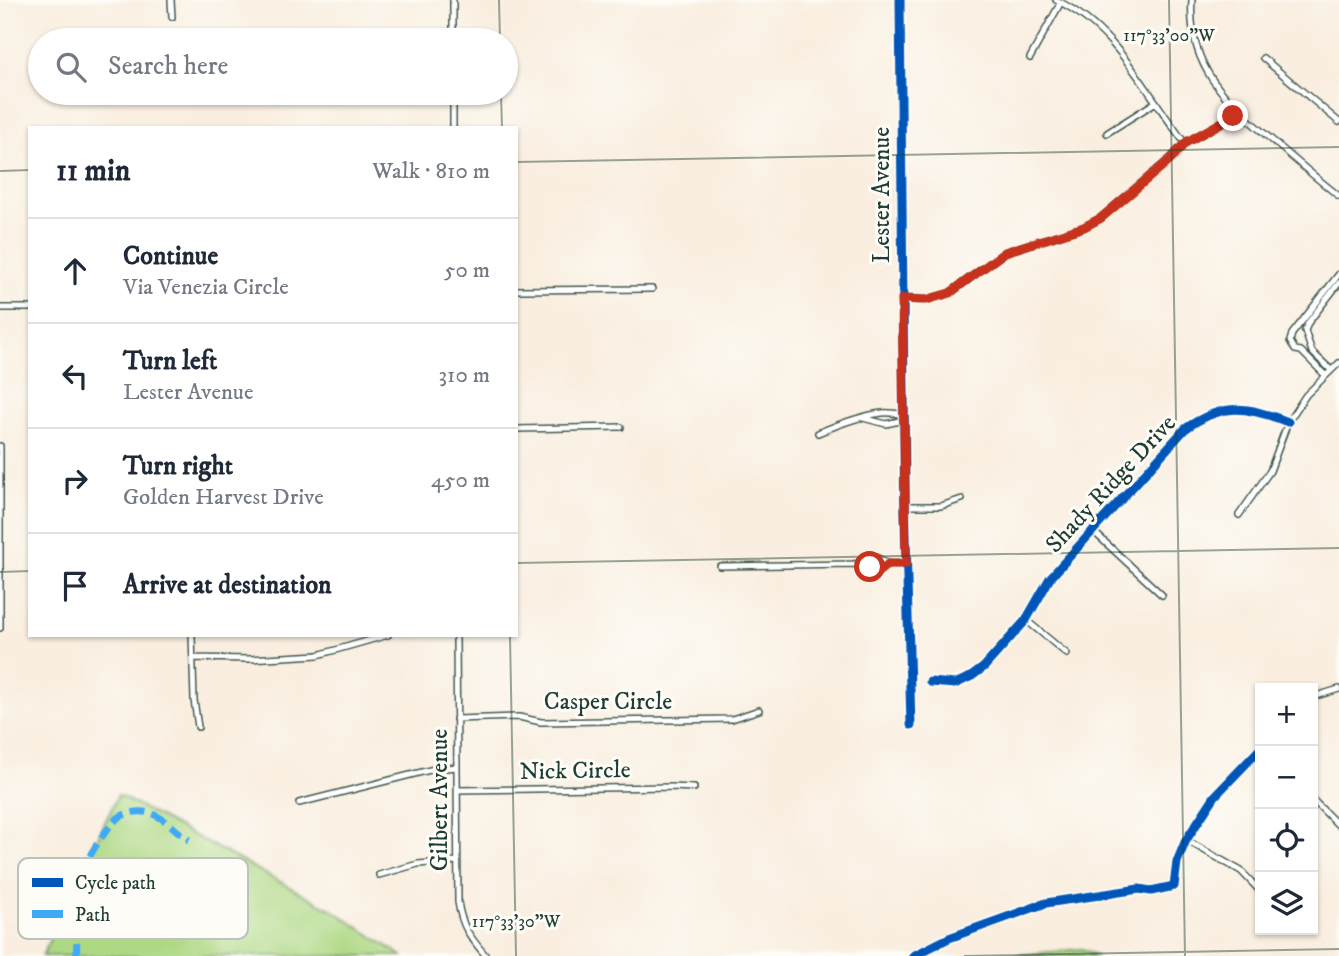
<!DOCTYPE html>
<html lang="en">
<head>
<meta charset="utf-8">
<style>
	body { margin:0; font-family:"IM FELL DW Pica",serif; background:#f2f2f3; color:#1f2937 }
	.controls { position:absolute; right:21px; bottom:21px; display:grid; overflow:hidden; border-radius:0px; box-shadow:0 2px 5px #0004 }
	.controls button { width:63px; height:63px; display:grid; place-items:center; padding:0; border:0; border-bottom:2px solid #e0e1e3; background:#fff; color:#1f2937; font:35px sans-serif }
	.stop { position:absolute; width:21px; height:21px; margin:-16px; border:5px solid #c8321e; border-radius:50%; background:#fff }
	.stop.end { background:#c8321e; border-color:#fff; box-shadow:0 2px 7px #0008 }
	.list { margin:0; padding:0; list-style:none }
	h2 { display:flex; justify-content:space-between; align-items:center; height:91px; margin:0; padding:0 28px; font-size:30px }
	h2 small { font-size:23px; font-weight:400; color:#747a83 }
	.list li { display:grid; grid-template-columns:46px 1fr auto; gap:21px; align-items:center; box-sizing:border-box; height:105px; padding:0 28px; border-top:2px solid #e0e1e3 }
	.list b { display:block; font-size:26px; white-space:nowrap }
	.list p { margin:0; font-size:23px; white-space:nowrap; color:#747a83 }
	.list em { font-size:23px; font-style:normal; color:#747a83 }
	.icon { flex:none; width:38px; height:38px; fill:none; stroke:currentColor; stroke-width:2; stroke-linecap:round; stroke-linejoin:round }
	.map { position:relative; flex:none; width:1339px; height:956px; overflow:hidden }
	.search { position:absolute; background:#fff; box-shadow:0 2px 5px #0004; left:28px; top:28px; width:490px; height:77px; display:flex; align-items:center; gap:18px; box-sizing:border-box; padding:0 24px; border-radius:38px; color:#747a83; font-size:26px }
	.panel { position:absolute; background:#fff; box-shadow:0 2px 5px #0004; left:28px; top:126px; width:490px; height:511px; border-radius:0px }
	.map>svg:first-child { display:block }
	.green { fill:#aed884; stroke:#668a5c; stroke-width:2 }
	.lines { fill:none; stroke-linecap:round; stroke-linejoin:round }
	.street-casing { stroke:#40584e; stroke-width:8 }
	.street { stroke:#fff; stroke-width:5 }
	.quiet { stroke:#3fa9f5; stroke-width:7; stroke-dasharray:14 7; stroke-linecap:butt }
	.cycleway-casing { stroke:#fdfcf7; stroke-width:13 }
	.cycleway { stroke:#0057b8; stroke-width:9 }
	.route { stroke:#c8321e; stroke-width:9 }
	.ticks { fill:none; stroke:#1f3d34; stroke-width:2; stroke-opacity:0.45 }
	.labels { text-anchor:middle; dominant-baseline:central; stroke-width:6; stroke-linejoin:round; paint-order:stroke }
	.street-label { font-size:24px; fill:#1f3d34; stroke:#fdfcf7 }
	.key { fill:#fdfcf7; stroke:#bac3bc; stroke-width:2 }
	.key-label { font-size:19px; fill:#1f3d34 }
	.ticks-label { font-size:18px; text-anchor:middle; fill:#1f3d34; stroke:#fdfcf7; stroke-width:6; stroke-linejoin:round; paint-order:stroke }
</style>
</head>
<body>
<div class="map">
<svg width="1339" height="956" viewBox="0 0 1339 956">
	<rect width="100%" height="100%" fill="#fdfcf7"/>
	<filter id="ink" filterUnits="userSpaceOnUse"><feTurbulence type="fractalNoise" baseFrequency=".0143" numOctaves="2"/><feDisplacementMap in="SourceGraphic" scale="14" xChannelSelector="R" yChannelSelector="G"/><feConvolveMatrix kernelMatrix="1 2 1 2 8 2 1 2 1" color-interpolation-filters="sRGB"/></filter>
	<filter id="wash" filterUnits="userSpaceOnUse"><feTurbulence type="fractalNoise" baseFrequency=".00686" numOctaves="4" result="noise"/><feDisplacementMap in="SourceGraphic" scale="28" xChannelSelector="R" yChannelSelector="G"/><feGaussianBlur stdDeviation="1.57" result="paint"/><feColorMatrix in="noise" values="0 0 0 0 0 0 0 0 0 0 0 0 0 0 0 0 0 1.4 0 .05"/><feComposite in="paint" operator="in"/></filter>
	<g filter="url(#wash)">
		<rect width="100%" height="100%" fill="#f9eedf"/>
		<path class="green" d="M118,795l213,114 71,47h-360z
			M1082,949l15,7h-87l71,-7z"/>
	</g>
	<g filter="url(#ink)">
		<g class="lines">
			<defs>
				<path id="street" d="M171,0l1,17
					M453,0v40
					M900,0l5,506 6,219
					M1056,0c61,29 90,93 129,143
					M1192,0c-5,67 34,101 80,140 22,19 44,38 67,56
					M1030,58l31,-56
					M1263,58l76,64
					M453,93v35
					M312,97l18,-4
					M1107,133l49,-31
					M516,290l136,-1
					M902,299l24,1 24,-7 55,-41 79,-25 17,-9 71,-61 13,-14 54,-30
					M0,308h30
					M1330,369l-18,-17 -7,-21 3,-8 31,-40
					M1325,375l-24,-24 -6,-1 -5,-9 2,-7 47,-60
					M863,418l23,6 18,-4
					M516,429l105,-2
					M818,433c21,-9 42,-17 64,-20 6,-1 16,1 22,1
					M0,446v182
					M905,506h36l21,-7
					M1239,515l31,-44 18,-49 18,-27 33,-32
					M1093,531l69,64
					M854,564l6,3h10l8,5 10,-8
					M720,566l134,-2 16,-2 6,-5 12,7h18
					M1026,620l41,34
					M192,635l2,65 4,27
					M456,635l2,267c4,26 12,35 28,54
					M193,658l56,1 69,-4 70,-20
					M930,682l25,2 17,-8 12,-9 42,-47 24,-42 135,-149c38,-27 61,-23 103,-7
					M1313,697l26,-8
					M456,719l63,-2 22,5 191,-3 27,-9
					M457,790l213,-3 24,1
					M1313,800l26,26
					M299,803l135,-34 23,-2
					M1186,840l55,31 19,20
					M379,875l39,-11 39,-3
					M913,956l36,-18 97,-35 93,-14 12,2 23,-5 3,-24 9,-22 29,-44 45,-47"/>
			</defs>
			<use href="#street" class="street-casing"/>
			<use href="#street" class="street"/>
			<path class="quiet" d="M76,956c4,-21 -8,-38 -5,-59 2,-16 34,-70 47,-79 7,-5 17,-7 26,-6 19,2 30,18 45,28"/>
			<defs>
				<path id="cycleway" d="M900,0l5,506 6,219
					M930,682l25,2 17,-8 12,-9 42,-47 24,-42 135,-149c38,-27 61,-23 103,-7
					M913,956l36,-18 97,-35 93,-14 12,2 23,-5 3,-24 9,-22 29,-44 45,-47"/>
			</defs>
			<use href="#cycleway" class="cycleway-casing"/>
			<use href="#cycleway" class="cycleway"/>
		</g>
	</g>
	<g class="lines" filter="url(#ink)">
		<path class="route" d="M870,567l8,5 10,-8h18l-4,-265 24,1 24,-7 55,-41 79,-25 17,-9 71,-60 13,-15 48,-27"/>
	</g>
	<path class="ticks" d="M499,0l1,40M1169,0l16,956M501,93l1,35M516,162l823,-15M0,171l30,-1M516,563l823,-15M0,572l30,-1M510,635l6,321M964,956l375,-7"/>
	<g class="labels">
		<g class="street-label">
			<text transform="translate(882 195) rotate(-90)">Lester Avenue</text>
			<text transform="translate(1111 484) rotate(-47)">Shady Ridge Drive</text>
			<text x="608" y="702">Casper Circle</text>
			<text transform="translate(575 771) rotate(-1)">Nick Circle</text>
			<text transform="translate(440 800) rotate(-90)">Gilbert Avenue</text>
		</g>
	</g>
	<rect x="18" y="858" width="230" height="81" rx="10" class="key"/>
	<rect x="32" y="878" width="31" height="9" fill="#0057b8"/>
	<rect x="32" y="910" width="31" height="8" fill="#3fa9f5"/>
	<g class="key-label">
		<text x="75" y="889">Cycle path</text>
		<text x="75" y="921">Path</text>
	</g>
	<g class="ticks-label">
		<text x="1169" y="41">117°33'00"W</text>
		<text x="516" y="927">117°33'30"W</text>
	</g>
</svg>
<div class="controls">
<button>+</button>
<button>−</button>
<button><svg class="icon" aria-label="locate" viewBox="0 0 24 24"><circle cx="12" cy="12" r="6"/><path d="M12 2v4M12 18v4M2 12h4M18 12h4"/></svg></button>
<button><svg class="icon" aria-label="layers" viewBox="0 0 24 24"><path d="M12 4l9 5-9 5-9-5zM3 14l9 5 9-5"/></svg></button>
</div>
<div class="stop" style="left:870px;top:567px"></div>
<div class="stop end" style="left:1233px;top:116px"></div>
<div class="search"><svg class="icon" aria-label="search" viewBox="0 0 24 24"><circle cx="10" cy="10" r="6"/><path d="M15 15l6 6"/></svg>Search here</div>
<section class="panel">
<h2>11 min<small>Walk · 810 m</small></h2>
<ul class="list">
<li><svg class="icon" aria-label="ahead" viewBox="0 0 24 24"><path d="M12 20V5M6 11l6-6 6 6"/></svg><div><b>Continue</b><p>Via Venezia Circle</p></div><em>50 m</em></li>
<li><svg class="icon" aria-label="left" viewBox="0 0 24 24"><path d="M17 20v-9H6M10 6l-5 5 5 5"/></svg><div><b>Turn left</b><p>Lester Avenue</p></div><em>310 m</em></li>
<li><svg class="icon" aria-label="right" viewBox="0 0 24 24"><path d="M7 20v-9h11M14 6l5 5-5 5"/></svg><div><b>Turn right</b><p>Golden Harvest Drive</p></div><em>450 m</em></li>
<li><svg class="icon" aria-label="arrive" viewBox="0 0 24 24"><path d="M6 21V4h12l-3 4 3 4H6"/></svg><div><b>Arrive at destination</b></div></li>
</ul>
</section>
</div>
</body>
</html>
